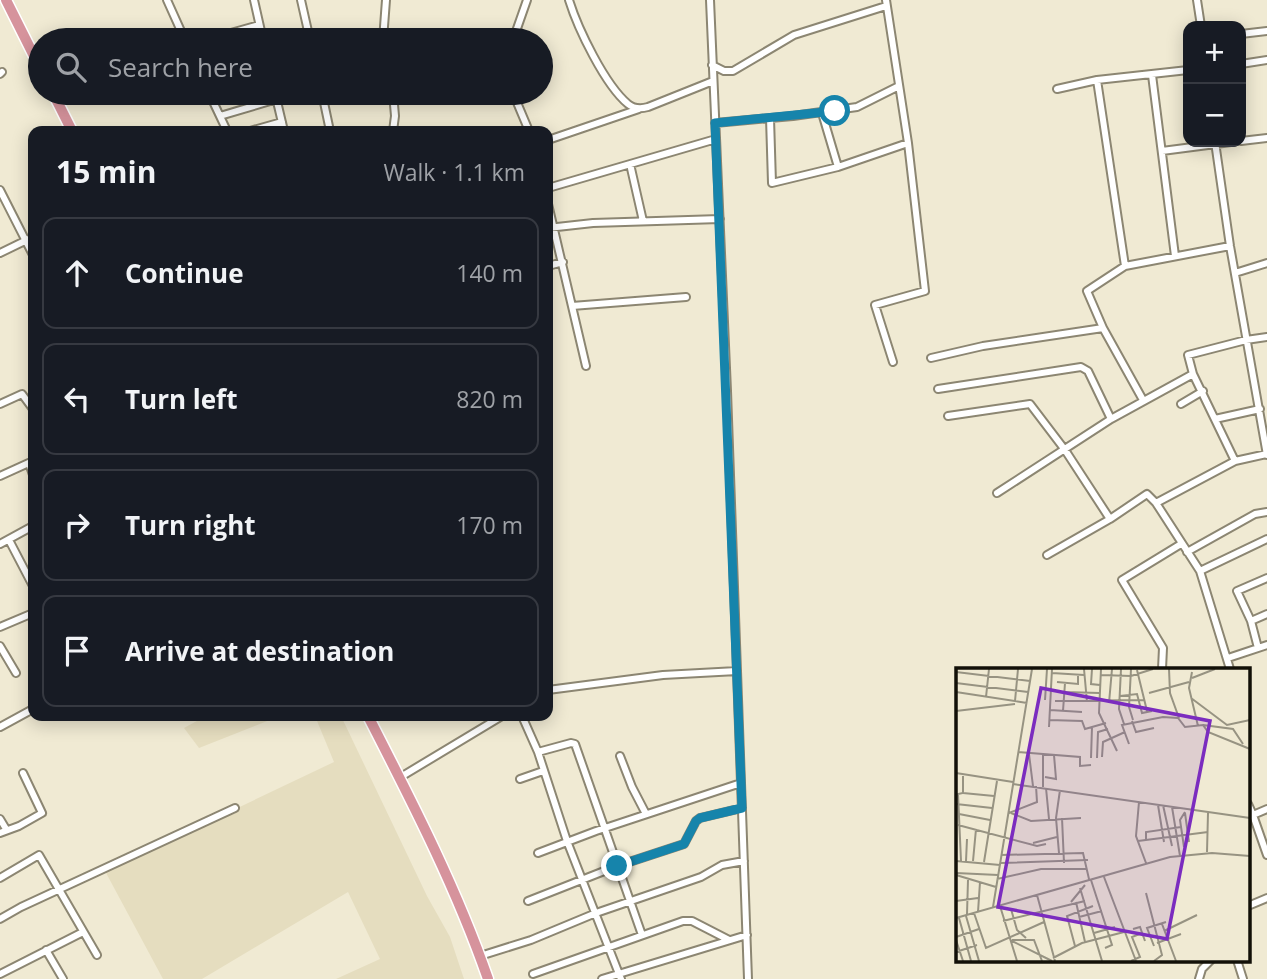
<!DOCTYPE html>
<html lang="en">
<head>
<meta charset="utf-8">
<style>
	body { margin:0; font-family:"Open Sans",sans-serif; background:#242831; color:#f1f3f6 }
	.controls { position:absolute; right:21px; top:21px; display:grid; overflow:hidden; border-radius:14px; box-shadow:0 4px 18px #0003 }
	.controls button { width:63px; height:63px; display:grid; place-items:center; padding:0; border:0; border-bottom:2px solid #363941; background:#171b24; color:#f1f3f6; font:35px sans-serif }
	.stop { position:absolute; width:21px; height:21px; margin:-16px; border:5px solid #1684ab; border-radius:50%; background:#fff }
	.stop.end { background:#1684ab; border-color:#fff; box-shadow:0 2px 7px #0008 }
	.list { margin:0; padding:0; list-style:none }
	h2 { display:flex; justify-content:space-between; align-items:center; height:91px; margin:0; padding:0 28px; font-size:30px }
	h2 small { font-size:23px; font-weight:400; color:#9ea1a6 }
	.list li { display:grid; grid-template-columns:46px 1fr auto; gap:21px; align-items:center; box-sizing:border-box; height:112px; margin:0 14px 14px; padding:0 14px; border:2px solid #363941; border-radius:14px }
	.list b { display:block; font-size:26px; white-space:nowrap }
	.list em { font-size:23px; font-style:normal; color:#9ea1a6 }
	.icon { flex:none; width:38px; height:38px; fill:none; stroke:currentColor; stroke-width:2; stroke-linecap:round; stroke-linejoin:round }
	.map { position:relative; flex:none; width:1267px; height:979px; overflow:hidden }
	.search { position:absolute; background:#171b24; box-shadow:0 4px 18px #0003; left:28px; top:28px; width:525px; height:77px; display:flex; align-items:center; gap:18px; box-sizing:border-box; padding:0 24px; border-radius:38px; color:#9ea1a6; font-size:26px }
	.panel { position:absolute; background:#171b24; box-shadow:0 4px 18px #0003; left:28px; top:126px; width:525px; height:595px; border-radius:14px }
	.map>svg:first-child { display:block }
	.built { fill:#e5ddbf }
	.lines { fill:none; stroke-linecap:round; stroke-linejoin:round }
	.minor-casing { stroke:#8c8672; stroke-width:10 }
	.trunk-casing { stroke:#fff; stroke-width:13 }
	.minor { stroke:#fff; stroke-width:6 }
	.trunk { stroke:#d6939c; stroke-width:10 }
	.route { stroke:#1684ab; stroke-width:9 }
	.inset-road { fill:none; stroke:#979382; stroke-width:2 }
	.view { fill:#7b2cbf; fill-opacity:0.15; stroke:#7b2cbf; stroke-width:3.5 }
	.inset-edge { fill:none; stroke:#121008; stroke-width:3.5 }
</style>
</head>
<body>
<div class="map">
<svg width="1267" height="979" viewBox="0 0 1267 979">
	<rect width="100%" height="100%" fill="#f0ead3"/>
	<path class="built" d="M206,716h74l-81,32 -15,-20z
		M315,716h26l86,180 23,41 14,42h-128l44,-20 -32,-67 -146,87h-39l-58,-108 229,-109z"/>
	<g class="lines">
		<defs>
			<path id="minor" d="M167,0l18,40
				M254,0l9,40
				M301,0l9,40
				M569,0c9,29 36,85 59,104 6,5 13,5 20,3l65,-26
				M710,0l17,391 21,588
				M886,0l22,143 17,148 -50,14 18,57
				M1197,0l4,26
				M1241,34l26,-3
				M206,40l53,-15
				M383,40l3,-40
				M513,40l14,-40
				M1241,64l26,-4
				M712,65l12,6h9l61,-36 92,-29
				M0,74l2,-2
				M1152,75l23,181
				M1097,80l28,186 -38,25 16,37 40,72
				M1057,89l40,-9 91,-10
				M209,93l18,38
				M275,93l9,38
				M322,93l8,38
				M393,93l2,23 -2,15
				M513,93l16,38
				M822,113l16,54
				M220,116l57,-17
				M770,118l2,65 66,-16 70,-24
				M715,123l78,-7 64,-9 42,-21
				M250,131l32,-9
				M548,140l91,-31
				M1241,141l26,-3
				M1215,142l15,104 37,209
				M1162,151l69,-9
				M630,164l13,57
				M548,188l168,-49
				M0,190l33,65
				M548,204l38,162
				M548,228l45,-5 127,-4
				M0,253l33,-16
				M548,266l15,-4
				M1125,266l105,-20
				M1235,273l32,-10
				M572,306l114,-9
				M931,358l52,-12 120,-18
				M938,389l143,-22 7,4 23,48
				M0,404l22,-10 11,15
				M1181,404l22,-13
				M948,416l82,-12 35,46 45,69
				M1215,419l45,-10
				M1235,461l-42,-87 -5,-19 58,-15 21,-3
				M29,463l4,12
				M0,476l33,-15
				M997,493l114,-74 82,-45
				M1156,503l79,-42 32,-7
				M9,540l24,46
				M0,544l33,-18
				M1187,552l68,-38 12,-2
				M1047,555l63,-36 37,-25 9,9 44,68 30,98
				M1200,571l67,-32
				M1251,621l16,-7
				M0,627l33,-14
				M0,646l16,27
				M1258,648l-7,-27 -14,-30 30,-13
				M1228,658l39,-13
				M1162,669l1,-21 -41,-68 59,-36
				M548,690l115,-15 74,-4
				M522,716l16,36 29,89 54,138
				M0,727l33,-18
				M538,752l33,-9 4,1 67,191
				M620,756l12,31 14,27
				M399,778l103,-62
				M520,779l23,-8
				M1248,804l5,11 14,-6
				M1253,815l14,40
				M0,819l6,10
				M0,833l19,-7 23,-13 -19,-40
				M538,853l58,-22 145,-48
				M0,878l39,-23 58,100
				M528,901l89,-35 67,-22 12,-23 4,-3 42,-10
				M1248,906l19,-8
				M0,919l21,-12 214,-99
				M46,950l17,29
				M480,956l51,-16 65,-27 105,-36 21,-12 22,-4
				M1237,960l6,19
				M0,974l83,-42
				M533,974l150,-53h9l37,19
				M602,979l145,-44
				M1199,979l3,-10 9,-9"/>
			<path id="trunk" d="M6,0l34,68
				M53,93l19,38
				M368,716c44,86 88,171 120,263"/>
		</defs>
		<use href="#minor" class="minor-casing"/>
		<use href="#trunk" class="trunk-casing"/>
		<use href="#minor" class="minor"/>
		<use href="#trunk" class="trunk"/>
	</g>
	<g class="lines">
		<path class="route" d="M617,866l67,-22 12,-23 4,-3 42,-10 -27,-685 120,-12"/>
	</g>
	<g transform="translate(956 668)">
		<rect width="294" height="294" fill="#f0ead3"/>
		<path class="inset-road" d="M128,1l3,33M136,1l-1,15 9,1M145,1l-2,44 18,38M165,1l-2,40 5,15M175,1l-2,38 4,13M213,1l1,24 9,25M181,2l10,41M0,4l74,9M236,4l-3,16 9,38M96,5l32,2M145,7l30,1 22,-7M236,10l23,-9M101,14l21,2v-10M0,15l72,9M0,24l71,11M109,24l34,1M193,25l40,-11M164,28l17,-2 5,19 10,-2M30,29l3,-28M235,30l36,27 23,-5M89,32l2,-31M59,33l3,-32M99,33l90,-1M153,35l3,-34M94,42l32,2M0,43l59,-7M107,43l2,-28M93,52l33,1 3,8 21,-6M176,53l4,11 18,-4M247,57l30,4 10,15M93,59l3,-58M173,76l-7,-19 41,-8 15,1 7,9 18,-2 5,7 42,17M62,84l62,5v9l11,-1M73,86l4,32M87,86v33M146,89l1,-15 22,-10M135,90l1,-31M141,90l1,-26 10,-3M0,105l57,9M89,109l11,2 -2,-24M57,116l237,34M90,120l3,31M7,125l31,3M183,134l-3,34 10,27M0,136l36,4M202,137l6,37M207,137l9,41M216,139l8,49M53,145l28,-11 -1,-16M55,145l20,8 50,-3M229,145l4,29M3,146l31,6M106,150l2,45M2,157l79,21 9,-2M190,171v-7l35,-5M182,173l70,-9M77,175l24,-6M228,179l-4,-27 5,-8M251,184l1,-39M103,185l-3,-35 4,-28M45,187l82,-2 6,26M0,193l44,4M5,193l-3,-67 5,-1v-17M10,193l1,-22M17,193l3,-32M28,194l13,-81M45,195l87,-3M0,205l42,2M0,207l40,12M148,209l32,84M41,211l44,-10h45M135,212l21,65 -7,3M124,220l22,73M190,225l16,62 -8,6M81,227l18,66M0,233l22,-3M115,234l14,-17M120,234l9,40M44,238l17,55M37,239l39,-238M55,241l6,21 9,8M22,244l2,-30M18,245l12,35 58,-26M11,246l1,-34M10,248l13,45M123,249l23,-6M0,250l214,-61 42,-4 38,3M3,250l12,43M47,253l82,-20M206,256l14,37M177,261l7,-2 5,14M208,263l33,-16M138,265l21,-6M0,269l23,-8M0,272l7,21M54,272l42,21M56,272h22l8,21M201,275l24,-9M119,278l-8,-30 26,-10M198,278l-7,-18 19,-6M0,284l21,-7M97,290l29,-15 42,-11M175,293l9,-4 -8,-20 10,-4"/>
		<path class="view" d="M85,20l169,33 -43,218 -169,-32z"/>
		<rect width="294" height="294" class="inset-edge"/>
	</g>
</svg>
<div class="controls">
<button>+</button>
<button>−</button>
</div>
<div class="stop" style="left:835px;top:111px"></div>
<div class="stop end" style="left:617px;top:866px"></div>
<div class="search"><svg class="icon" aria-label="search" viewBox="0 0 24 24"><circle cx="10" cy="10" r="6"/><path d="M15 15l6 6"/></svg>Search here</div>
<section class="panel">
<h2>15 min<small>Walk · 1.1 km</small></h2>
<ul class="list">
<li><svg class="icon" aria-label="ahead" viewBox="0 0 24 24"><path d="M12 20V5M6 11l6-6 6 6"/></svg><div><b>Continue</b></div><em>140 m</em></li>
<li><svg class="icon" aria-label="left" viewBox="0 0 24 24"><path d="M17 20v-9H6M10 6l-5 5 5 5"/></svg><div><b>Turn left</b></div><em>820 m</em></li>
<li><svg class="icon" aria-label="right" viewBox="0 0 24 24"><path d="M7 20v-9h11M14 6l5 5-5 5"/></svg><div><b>Turn right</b></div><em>170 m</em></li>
<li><svg class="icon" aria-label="arrive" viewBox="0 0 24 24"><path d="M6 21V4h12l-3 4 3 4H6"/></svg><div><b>Arrive at destination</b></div></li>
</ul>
</section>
</div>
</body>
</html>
